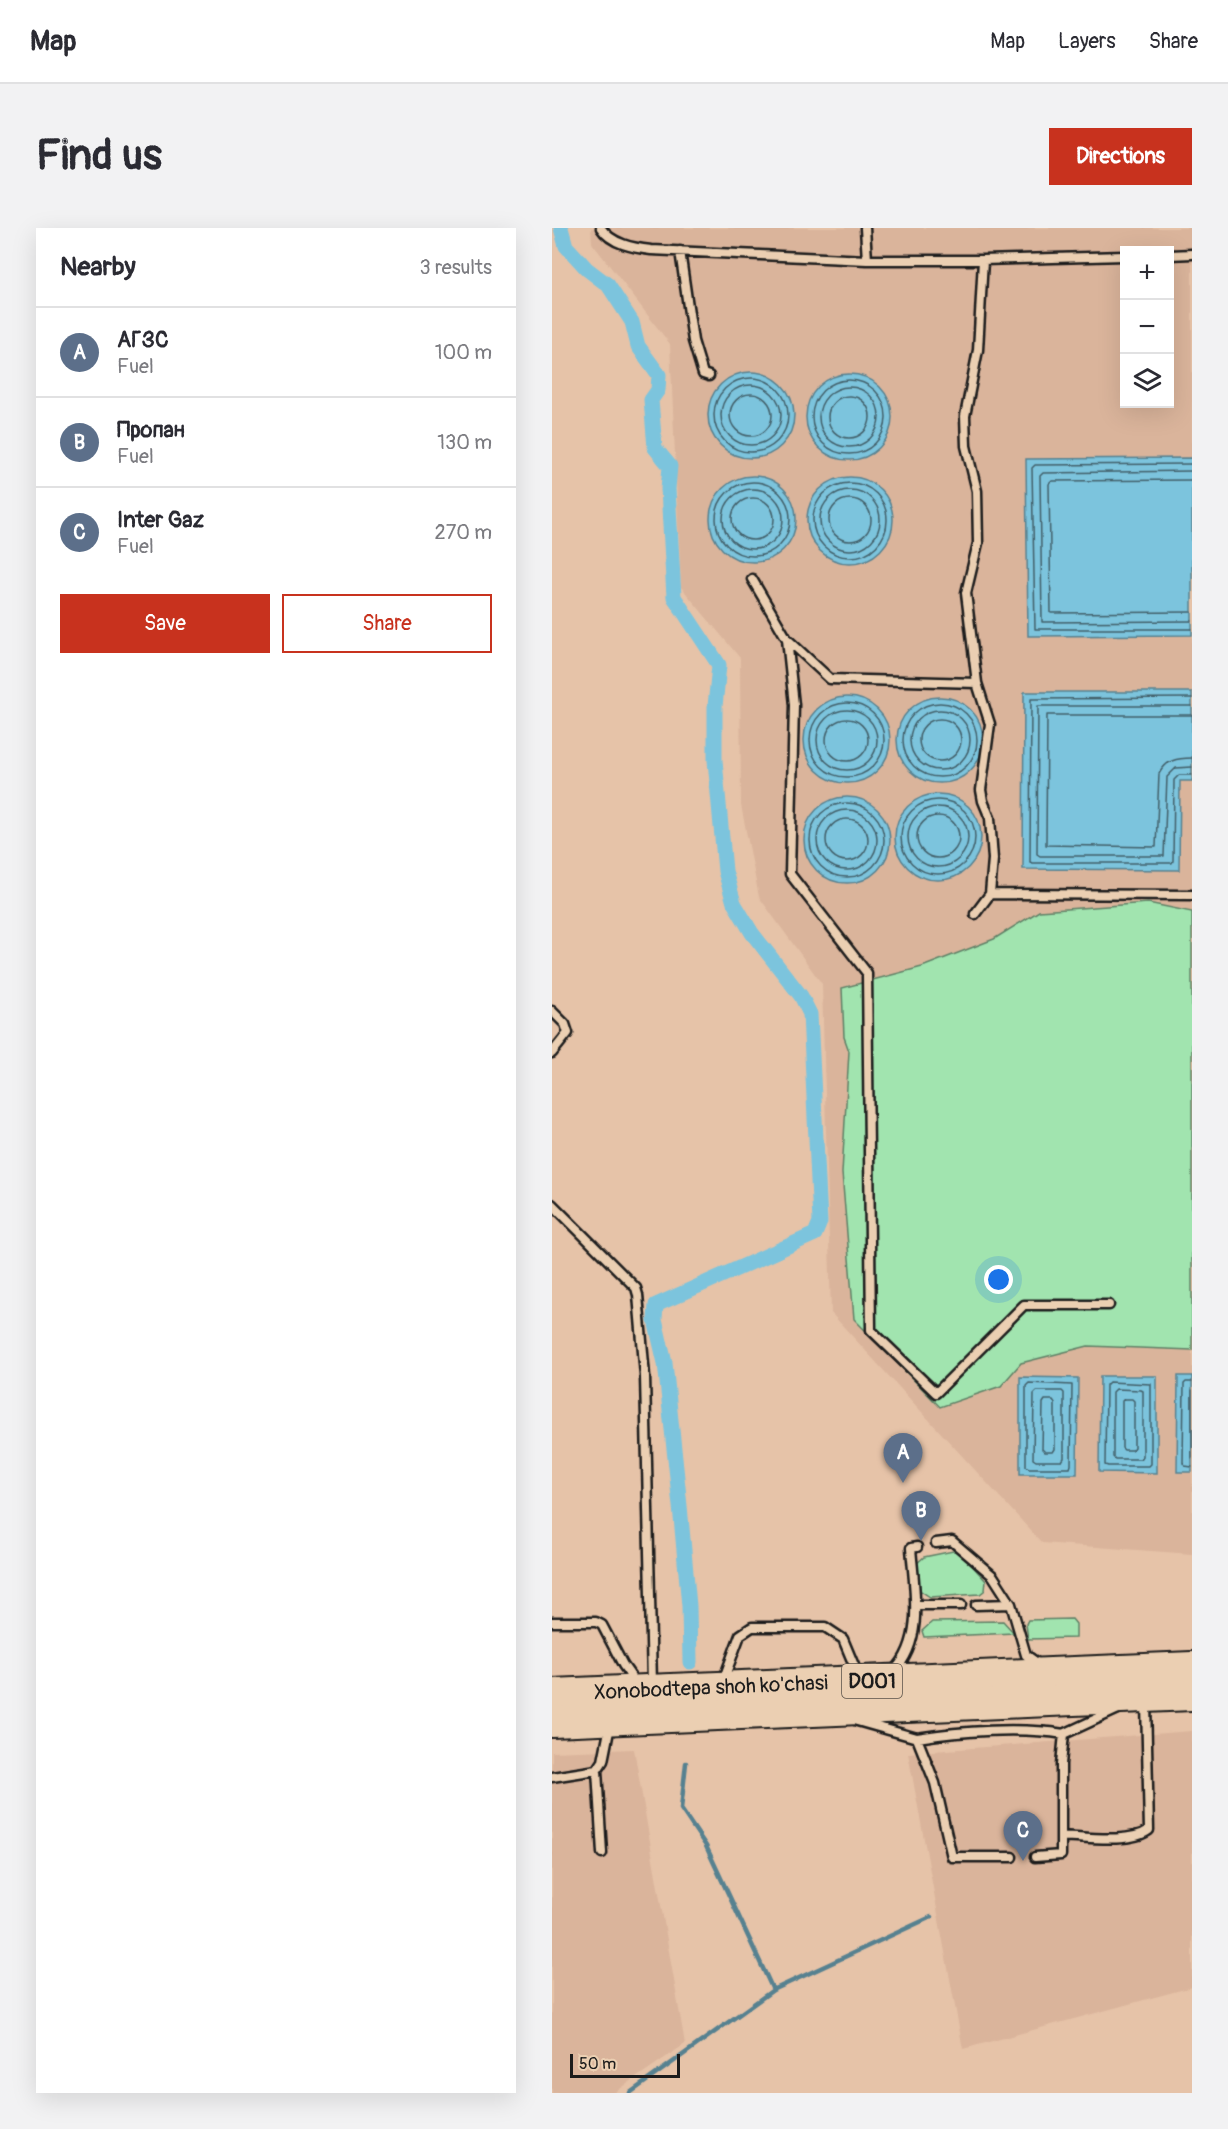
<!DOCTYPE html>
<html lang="en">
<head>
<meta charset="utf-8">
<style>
	body { margin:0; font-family:Pangolin,sans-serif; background:#f2f2f3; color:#2b2b33 }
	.controls { position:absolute; right:18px; top:18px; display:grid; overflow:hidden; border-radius:0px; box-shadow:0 6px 24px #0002 }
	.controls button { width:54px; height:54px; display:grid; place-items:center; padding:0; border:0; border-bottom:2px solid #e1e1e2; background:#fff; color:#2b2b33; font:30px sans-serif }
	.scale { position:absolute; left:18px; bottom:15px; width:110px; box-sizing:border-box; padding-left:6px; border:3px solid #1c1c1c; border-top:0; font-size:16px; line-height:21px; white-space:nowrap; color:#1c1c1c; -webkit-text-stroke:4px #ebcfb2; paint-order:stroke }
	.you { position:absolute; left:447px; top:1052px; width:21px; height:21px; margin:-15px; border:4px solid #fff; border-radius:50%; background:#1a73e8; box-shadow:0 0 0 9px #1a73e833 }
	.badge { display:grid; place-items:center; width:39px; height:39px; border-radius:50%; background:#c8321e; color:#fff; font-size:20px; font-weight:700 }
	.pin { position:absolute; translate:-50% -50px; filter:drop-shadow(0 2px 3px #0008) }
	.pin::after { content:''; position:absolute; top:32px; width:21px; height:18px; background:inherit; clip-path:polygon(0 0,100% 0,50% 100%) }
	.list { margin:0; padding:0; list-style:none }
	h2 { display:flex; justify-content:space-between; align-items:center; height:78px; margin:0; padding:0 24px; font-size:26px }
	h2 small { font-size:20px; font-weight:400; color:#7c7c81 }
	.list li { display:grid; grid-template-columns:39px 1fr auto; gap:18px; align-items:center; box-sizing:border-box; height:90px; padding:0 24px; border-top:2px solid #e1e1e2 }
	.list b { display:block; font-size:22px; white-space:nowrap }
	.list p { margin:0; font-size:20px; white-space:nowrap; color:#7c7c81 }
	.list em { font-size:20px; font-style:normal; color:#7c7c81 }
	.actions { display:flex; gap:12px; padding:18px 24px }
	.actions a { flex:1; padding:14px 0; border:2px solid #c8321e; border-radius:0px; text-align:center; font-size:21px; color:#c8321e }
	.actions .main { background:#c8321e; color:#fff }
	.icon { flex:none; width:33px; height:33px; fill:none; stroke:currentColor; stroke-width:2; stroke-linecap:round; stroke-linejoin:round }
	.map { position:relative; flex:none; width:640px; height:1865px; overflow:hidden; border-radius:0px }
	header { display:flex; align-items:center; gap:36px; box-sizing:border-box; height:84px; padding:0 30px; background:#fff; border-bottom:2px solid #e1e1e2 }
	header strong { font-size:28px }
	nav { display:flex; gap:33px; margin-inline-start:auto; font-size:21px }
	.intro { display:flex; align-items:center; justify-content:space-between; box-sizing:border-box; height:144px; padding:0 36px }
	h1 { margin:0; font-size:42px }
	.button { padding:15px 27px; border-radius:0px; background:#c8321e; color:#fff; font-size:21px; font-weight:700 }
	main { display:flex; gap:36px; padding:0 36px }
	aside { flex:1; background:#fff; border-radius:0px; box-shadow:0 6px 24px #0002 }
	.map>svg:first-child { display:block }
	.built { fill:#dab49b; fill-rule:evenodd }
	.green { fill:#a1e4af; stroke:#5e8066; stroke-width:1.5 }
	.water { fill:#7cc4dd; stroke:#568190; stroke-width:1.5 }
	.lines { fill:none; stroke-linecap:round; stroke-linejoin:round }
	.shore { stroke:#425f69; stroke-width:1.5 }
	.stream { stroke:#568190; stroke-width:4.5 }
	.canal { stroke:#7cc4dd; stroke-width:15 }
	.lane-casing { stroke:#1c1c1c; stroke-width:13 }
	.highway-casing { stroke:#1c1c1c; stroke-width:34 }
	.lane { stroke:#ebcfb2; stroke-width:8 }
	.highway { stroke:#ebcfb2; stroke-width:30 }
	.labels { text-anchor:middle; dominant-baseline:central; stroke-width:4.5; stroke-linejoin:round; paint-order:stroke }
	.shield { fill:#ebcfb2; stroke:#5a5249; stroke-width:1.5 }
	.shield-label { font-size:20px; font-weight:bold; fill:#1c1c1c }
	.street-label { font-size:21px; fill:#1c1c1c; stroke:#ebcfb2 }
</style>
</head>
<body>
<header>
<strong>Map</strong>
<nav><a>Map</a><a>Layers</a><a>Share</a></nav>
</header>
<div class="intro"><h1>Find us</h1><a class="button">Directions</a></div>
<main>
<aside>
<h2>Nearby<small>3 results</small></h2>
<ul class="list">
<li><span class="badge" style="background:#5c6f8a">A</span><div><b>АГЗС</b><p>Fuel</p></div><em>100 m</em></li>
<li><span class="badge" style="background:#5c6f8a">B</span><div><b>Пропан</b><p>Fuel</p></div><em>130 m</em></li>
<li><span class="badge" style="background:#5c6f8a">C</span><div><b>Inter Gaz</b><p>Fuel</p></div><em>270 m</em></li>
</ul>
<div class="actions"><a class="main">Save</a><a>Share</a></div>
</aside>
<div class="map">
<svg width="640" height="1865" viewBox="0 0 640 1865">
	<rect width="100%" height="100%" fill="#e6c3a8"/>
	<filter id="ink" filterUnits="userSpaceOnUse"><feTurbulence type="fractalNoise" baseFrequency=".0167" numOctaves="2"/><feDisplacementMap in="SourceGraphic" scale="12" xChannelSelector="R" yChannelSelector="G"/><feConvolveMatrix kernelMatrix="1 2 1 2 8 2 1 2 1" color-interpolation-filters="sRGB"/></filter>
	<g filter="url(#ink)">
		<path class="built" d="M39,0h601v1326l-150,-11 -211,-230 -9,-329 -63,-87 -18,-92 -1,-147 -59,-71 -11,-243 -78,-101zM572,22h46v154h-46z
			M640,1503v256l-229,62 -55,-296z
			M82,1521l51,295 -71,49h-62v-341z"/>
		<path class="green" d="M596,675l44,9v438l-104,-4 -67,17 -20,23 -61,21 -86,-88 -12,-146 7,-122 -5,-14 -2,-49 80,-21 72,-28 45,-28z
			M406,1322l28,31 -1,9 -5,4 -50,3 -12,-8 -2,-25 8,-7z
			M520,1391l4,5v14l-48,1 -2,-15 2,-4z
			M451,1393l11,12 -90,4 -2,-6 10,-9z"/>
		<path class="water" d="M156 187a43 43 0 1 1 86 0a43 43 0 1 1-86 0Z
			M254 189a43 43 0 1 1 86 0a43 43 0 1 1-86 0Z
			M640,230v177l-164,1 -2,-177z
			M158 291a43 43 0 1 1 86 0a43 43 0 1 1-86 0Z
			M255 292a43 43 0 1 1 86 0a43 43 0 1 1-86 0Z
			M472,464h168v89h-12l-1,89 -156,-1z
			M252 512a43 43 0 1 1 86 0a43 43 0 1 1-86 0Z
			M345 512a43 43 0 1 1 86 0a43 43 0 1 1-86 0Z
			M343 609a43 43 0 1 1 86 0a43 43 0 1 1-86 0Z
			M252 612a43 43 0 1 1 86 0a43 43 0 1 1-86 0Z
			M548,1148h57v97l-58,-1z
			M626,1148h14v96h-15z
			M468,1149l58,1 -1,96h-57z"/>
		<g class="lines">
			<path class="shore" d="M162 187a37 37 0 1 1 74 0a37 37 0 1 1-74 0Z
				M260 189a37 37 0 1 1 74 0a37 37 0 1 1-74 0Z
				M169 187a30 30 0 1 1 60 0a30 30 0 1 1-60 0Z
				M267 189a30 30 0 1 1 60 0a30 30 0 1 1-60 0Z
				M178 187a21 21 0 1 1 42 0a21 21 0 1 1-42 0Z
				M276 189a21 21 0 1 1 42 0a21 21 0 1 1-42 0Z
				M640,236l-157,1 -3,3 3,161h157
				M640,243l-149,2 -3,3 2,146 150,-1
				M640,252l-140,1 -3,3 2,129 141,-1
				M164 291a37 37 0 1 1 74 0a37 37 0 1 1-74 0Z
				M261 292a37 37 0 1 1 74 0a37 37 0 1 1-74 0Z
				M171 291a30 30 0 1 1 60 0a30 30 0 1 1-60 0Z
				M268 292a30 30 0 1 1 60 0a30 30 0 1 1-60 0Z
				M180 291a21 21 0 1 1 42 0a21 21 0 1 1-42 0Z
				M277 292a21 21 0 1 1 42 0a21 21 0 1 1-42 0Z
				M640,470l-161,1 -1,163 2,1h140l1,-2 1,-81 5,-5h13
				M258 512a37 37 0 1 1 74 0a37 37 0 1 1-74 0Z
				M351 512a37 37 0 1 1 74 0a37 37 0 1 1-74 0Z
				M640,478h-154l-1,148 3,2h124l3,-79 9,-9 16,-1
				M265 512a30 30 0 1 1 60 0a30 30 0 1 1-60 0Z
				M358 512a30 30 0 1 1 60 0a30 30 0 1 1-60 0Z
				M640,487h-145l-1,130 110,2 3,-73c7,-14 18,-16 33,-16
				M274 512a21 21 0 1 1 42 0a21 21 0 1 1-42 0Z
				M367 512a21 21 0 1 1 42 0a21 21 0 1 1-42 0Z
				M349 609a37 37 0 1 1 74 0a37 37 0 1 1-74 0Z
				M258 612a37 37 0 1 1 74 0a37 37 0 1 1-74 0Z
				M356 609a30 30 0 1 1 60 0a30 30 0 1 1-60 0Z
				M265 612a30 30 0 1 1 60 0a30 30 0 1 1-60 0Z
				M365 609a21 21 0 1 1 42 0a21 21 0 1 1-42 0Z
				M274 612a21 21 0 1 1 42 0a21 21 0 1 1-42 0Z
				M557,1154l42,2v80l-2,2h-41l-3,-1 1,-80z
				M640,1154h-6l-2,2 -1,79 2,3 7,1
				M477,1155l43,2 -1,80 -1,3h-41l-3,-2v-80z
				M564,1161l25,1 2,1v65l-2,3h-26l-2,-2v-65z
				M640,1162v68
				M485,1163h25l2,2v65l-2,3h-26l-3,-2 1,-65z
				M572,1171h8l2,2v46l-2,3h-8l-2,-2v-47z
				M493,1172h8l2,3v46l-2,3h-8l-3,-3 1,-46z"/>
			<path class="stream" d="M134,1535l-5,46 25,37 67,144
				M78,1865l143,-103 158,-73"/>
			<path class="canal" d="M9,0l5,18 21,23 21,16 24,37 6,24 21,29 -1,15 -7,10 4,48 15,18 -2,23 6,108 45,68 -4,42v53l10,111 9,32 18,30 49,63 9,18 10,208 -5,12 -159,71 -1,15 10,43 15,143 9,100 1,56"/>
			<defs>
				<path id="lane" d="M49,0c10,16 33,20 50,22l216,10h116l141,-4
					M313,0l2,32
					M128,23l13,90 10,33 6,2
					M618,27l22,-1
					M200,351l35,60 7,66 -4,169 77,99 4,357 65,63 88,-88h85
					M235,411l43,40 147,4
					M438,666l202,1
					M423,686l15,-20 3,-35 -3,-41 -7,-17 -2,-11 9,-66 -13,-41 -11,-90 12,-50 -1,-52 -11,-45 -1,-30 13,-66 5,-90
					M0,783l13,13 3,9 -16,20
					M0,976l84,84 2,7 7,81 7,308
					M384,1315l16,-2 41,35 18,28 15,51 14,10
					M364,1377h45
					M424,1377l35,-1
					M0,1394h44l6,3 21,40 14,20
					M342,1443c31,-31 20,-83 17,-123l6,-1
					M171,1453l17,-46 12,-8h73l18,12 15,36
					M305,1493l60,17 18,45 17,74h60
					M365,1510c44,-7 103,-11 147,-4
					M45,1542l5,83
					M0,1549l45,-7 6,-9 7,-35
					M509,1608c24,1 69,8 88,-6l-3,-128
					M483,1629l26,-2v-91l3,-30 54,-25"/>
				<g id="highway">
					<path id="s1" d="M0,1466l640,-27"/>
					<path d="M0,1494l640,-27"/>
				</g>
			</defs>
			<use href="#lane" class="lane-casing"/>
			<use href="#highway" class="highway-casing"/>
			<use href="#lane" class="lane"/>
			<use href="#highway" class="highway"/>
		</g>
	</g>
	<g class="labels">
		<rect class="shield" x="290" y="1436" width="60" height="34" rx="4.5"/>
		<g class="shield-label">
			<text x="320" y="1453">D001</text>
		</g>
		<g class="street-label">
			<text stroke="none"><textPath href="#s1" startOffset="159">Xonobodtepa shoh ko'chasi</textPath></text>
		</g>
	</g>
</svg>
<div class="controls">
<button>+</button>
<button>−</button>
<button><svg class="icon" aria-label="layers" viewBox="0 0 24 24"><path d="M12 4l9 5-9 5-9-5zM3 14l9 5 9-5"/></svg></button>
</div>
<div class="scale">50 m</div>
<div class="you"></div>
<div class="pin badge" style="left:351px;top:1255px;background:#5c6f8a">A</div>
<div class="pin badge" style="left:369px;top:1313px;background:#5c6f8a">B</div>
<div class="pin badge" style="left:471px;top:1633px;background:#5c6f8a">C</div>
</div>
</main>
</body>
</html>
